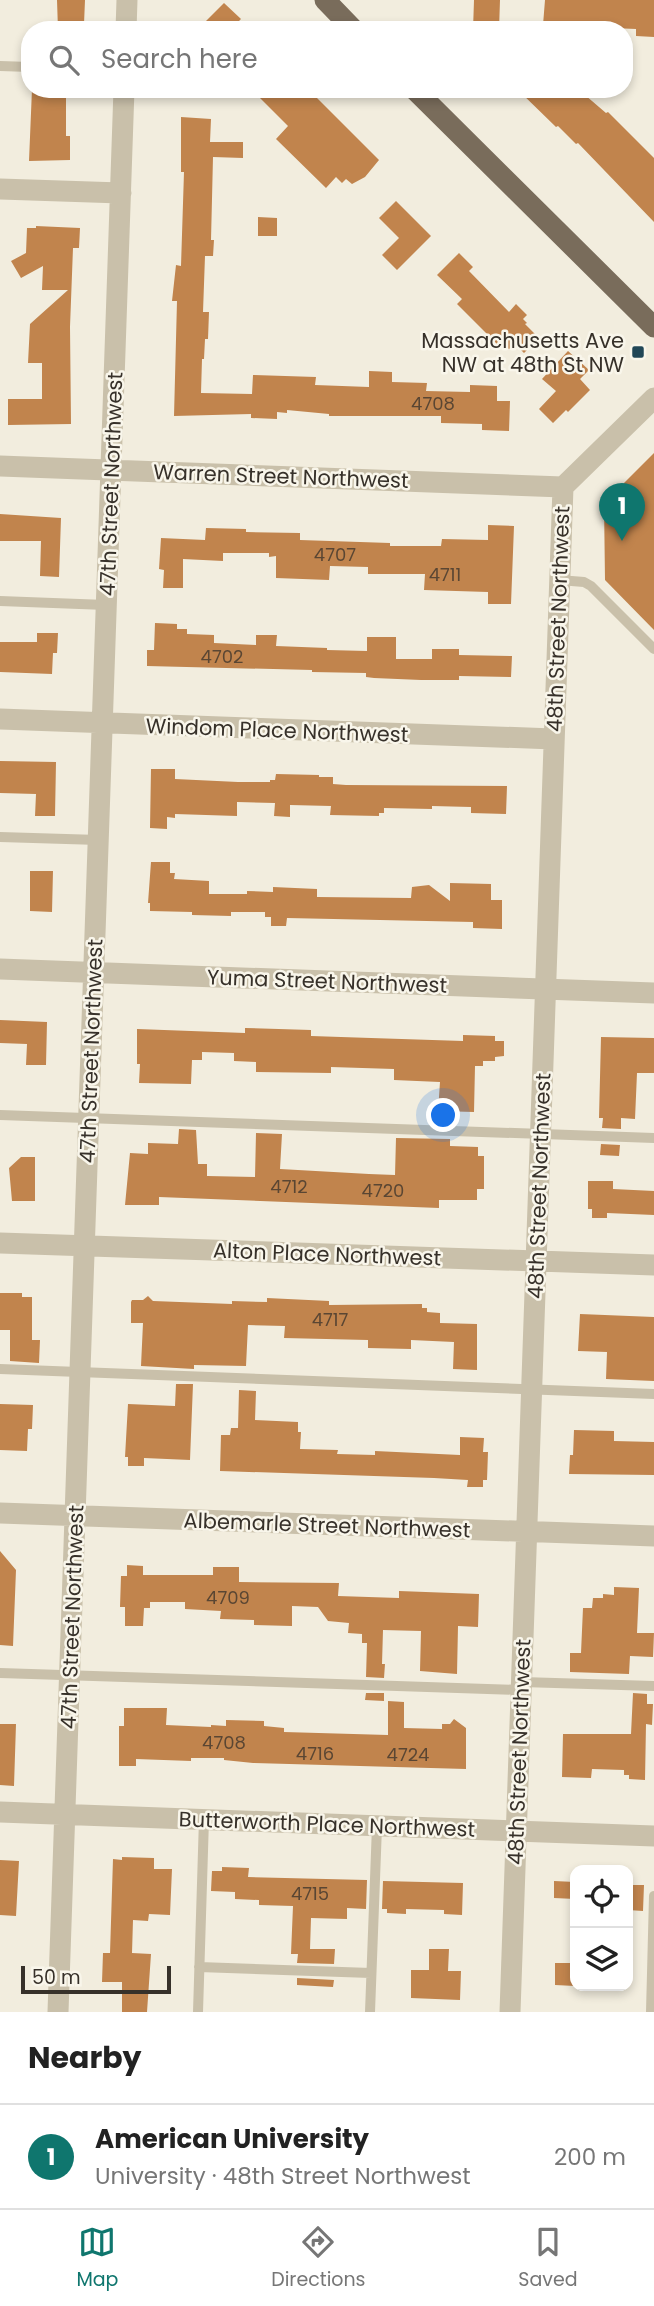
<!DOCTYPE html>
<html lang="en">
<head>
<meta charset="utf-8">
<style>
	body { margin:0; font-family:Poppins,sans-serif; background:#f2f2f2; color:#222 }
	.controls { position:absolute; right:21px; bottom:21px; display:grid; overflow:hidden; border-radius:14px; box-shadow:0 4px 10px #0003 }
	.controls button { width:63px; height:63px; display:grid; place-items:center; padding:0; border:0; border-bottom:2px solid #e0e0e0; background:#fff; color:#222; font:35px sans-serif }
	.scale { position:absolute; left:21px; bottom:18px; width:150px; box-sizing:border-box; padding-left:7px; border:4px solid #37312a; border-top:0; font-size:19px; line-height:24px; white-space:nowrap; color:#37312a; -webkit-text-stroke:5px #f9f6eb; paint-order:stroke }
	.you { position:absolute; left:444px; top:1116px; width:24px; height:24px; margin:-18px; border:5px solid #fff; border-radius:50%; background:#1a73e8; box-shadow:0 0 0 10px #1a73e833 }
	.badge { display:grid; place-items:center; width:46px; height:46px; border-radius:50%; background:#0f766e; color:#fff; font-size:23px; font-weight:700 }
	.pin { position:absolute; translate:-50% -58px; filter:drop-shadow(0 2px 4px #0008) }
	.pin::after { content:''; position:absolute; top:37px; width:24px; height:21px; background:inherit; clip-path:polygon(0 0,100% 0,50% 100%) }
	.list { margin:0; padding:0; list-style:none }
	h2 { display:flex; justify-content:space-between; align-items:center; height:91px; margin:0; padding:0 28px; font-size:30px }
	h2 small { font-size:23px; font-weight:400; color:#767676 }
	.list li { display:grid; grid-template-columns:46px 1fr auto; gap:21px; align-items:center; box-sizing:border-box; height:105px; padding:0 28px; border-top:2px solid #e0e0e0 }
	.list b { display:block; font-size:26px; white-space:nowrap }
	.list p { margin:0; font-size:23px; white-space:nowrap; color:#767676 }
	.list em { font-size:23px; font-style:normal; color:#767676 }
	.icon { flex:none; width:38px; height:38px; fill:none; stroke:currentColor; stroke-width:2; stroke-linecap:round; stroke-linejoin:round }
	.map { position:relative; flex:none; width:654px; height:2012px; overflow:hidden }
	.search { position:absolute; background:#fff; box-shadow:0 4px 10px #0003; left:21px; right:21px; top:21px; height:77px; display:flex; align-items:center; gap:18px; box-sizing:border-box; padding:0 24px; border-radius:28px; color:#767676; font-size:26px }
	.sheet { height:196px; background:#fff }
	nav { display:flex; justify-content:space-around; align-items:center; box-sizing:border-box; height:98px; border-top:2px solid #e0e0e0; background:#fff; font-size:19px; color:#767676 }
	nav a { display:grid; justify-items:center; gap:4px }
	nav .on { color:#0f766e }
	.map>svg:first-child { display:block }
	.building { fill:#c1844d }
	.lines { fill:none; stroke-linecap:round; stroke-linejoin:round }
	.lane { stroke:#c9c0aa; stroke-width:10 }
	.street { stroke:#c9c0aa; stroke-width:21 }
	.primary { stroke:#796c5b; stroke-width:21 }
	.poi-dot { fill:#214757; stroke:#f9f6eb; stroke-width:2.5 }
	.labels { text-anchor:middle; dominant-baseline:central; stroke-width:5; stroke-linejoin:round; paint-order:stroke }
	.number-label { font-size:18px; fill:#5a4633 }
	.poi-label { font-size:21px; fill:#37312a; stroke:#f9f6eb; text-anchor:end }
	.street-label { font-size:21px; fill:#37312a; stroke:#f9f6eb }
</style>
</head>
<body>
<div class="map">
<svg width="654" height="2012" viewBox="0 0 654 2012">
	<rect width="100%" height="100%" fill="#f2edde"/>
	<path class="building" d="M57,0h28l-1,24h-6v6h-20z
		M474,0h26l-1,30h-26z
		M545,0h109v37l-18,-1v-7l-93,-4z
		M224,3l17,16 -11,11h-33z
		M32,89h34v47h4v24l-41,1z
		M251,89h57l71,71 -14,17 -13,7 -6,-5 -4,4 -6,-6 -10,11 -50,-49 12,-13z
		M517,89h61l28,24 2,-1 46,46v64l-76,-79 -2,1 -18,-18 -2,1z
		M181,117l30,2 -1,23h33v16l-30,-1 -2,83h3l-1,16h-8l-2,56h6l-1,27h-3l-1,20h-2l-1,34 51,1 1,-19 63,2 -1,8 54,2v-16l23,1v10l35,1 -1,8 44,1v-7l27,1v15h13l-1,30 -27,-1v-6l-41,-1v-7h-112v-2l-42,-4v3l-10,-1v7l-26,-1v-4l-77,2 3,-115h-5l4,-36 5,1 3,-94h-3z
		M396,201l35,35 -34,34 -15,-15 17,-17 -20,-20z
		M258,217l19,1v18h-19z
		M36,226l44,2 -1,20h-6l-3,79 1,97 -63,1v-26h34v-36h-14l2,-39 38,-34h-26l1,-24 -22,12 -10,-17 15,-8 1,-25h9z
		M459,253l14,14 -4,4 40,41 7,-8 11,11 -4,4 4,4 -2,1 14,14 -15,15 -9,-9 -6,5 -9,-7 -3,2 -40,-40 5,-5 -25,-24z
		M568,351l21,19 -9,9 10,11 -22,22 -2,-2 -13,13 -14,-14 17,-18 -14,-12z
		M654,453v177l-49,-50 -1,-77z
		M0,514l61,4 -2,59 -19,-1 1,-35h-41z
		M488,525l26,1 -3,78h-23v-12l-64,-2 1,-16h-57v-7l-38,-1 -1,14 -53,-2v-22l-7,1v-4h-46v8l-40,-2v29h-20l1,-18 -5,-1 2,-31 44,2 1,-12 40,1v3l54,1v7l90,3v3h51l1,-7 46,1z
		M155,623l22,1v5h10v5l27,1v8l42,2v-10h21l-1,11 51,2v2l40,1v-14h29v22h36v-10h27v6l53,1 -1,21 -52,-1v4h-38l-47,-2 -8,-1v-4l-54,-1v-2l-165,-4v-16h7z
		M37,633h21l-1,20h-4l-1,21 -52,-2v-30h37z
		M0,761l56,1 -1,54h-20l1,-22 -36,-1z
		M151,769h24v10l63,3h32v-2h5l1,-6 43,1v2h14v7l13,1 161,1 -1,28 -35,-1v-6l-39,-1v3l-48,-1v5h-5v3l-49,-1 1,-9 -41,-1v12l-16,-1 1,-13 -38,-1v14l-62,-2v4l-8,-1v12l-17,-1z
		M151,862h19v11h5l-1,6 35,2v13h38v-3l26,1v-5l44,2v8l94,1 1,-11 17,-2 21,16v-18l41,1v16h11v29l-29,-1v-6l-186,-4 -1,8h-15v-9h-6v-5h-34v4l-39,-1v-3l-42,-1v-8h-2z
		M30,871h23l-1,41 -22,-1z
		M0,1020l47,2 -1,43h-20l1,-21 -27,-1z
		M245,1028l66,2v6l60,2 92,3v-6l32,1v5h9v15l-9,1v4h-12v5h-8l-1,46 -36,-1 2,-29 -46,-2v-11l-63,-2v6l-75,-1v-10l-22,-1v-8l-32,-1v8h-10l-1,24 -52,-1 1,-19h-3v-35l108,4z
		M601,1037l53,1v35h-17l-2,46 -14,-1v11l-19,-1 1,-10h-4z
		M179,1129l17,1 2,34h9v12l48,1 1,-44 26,1 -2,35 89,5 26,1 1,-37 54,1v7l28,1v9h6v33h-7v11h-38v8l-280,-11v8h-34l5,-52 18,1v-11l30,1z
		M601,1144l19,1 -1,11 -19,-1z
		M21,1157h14v44h-23l-3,-33z
		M588,1181h25v8l41,2v24l-47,-2v5h-15v-9h-4z
		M0,1293h22v4h10v43h8l-1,23 -29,-2v-31h-10z
		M148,1296l5,5 79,3v-3l35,1v-4l62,3v4l93,-1v4h5v4l13,1v10l37,1v46l-24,-1 1,-27 -43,-2v9l-43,-1v-8l-84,-2 1,-12 -37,-1 -2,41 -52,-1v4l-53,-3 2,-43h-12v-21l1,-2h11z
		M580,1314l74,3v64l-48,-2 1,-27 -29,-1z
		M176,1384h17l-3,76 -46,-2v8h-16v-9h-3l3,-53 47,2z
		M239,1390l17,1 -1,29 43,2v10h3l-1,17 38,1 -1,4 38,1v-4l85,4v-18l24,1 -1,14h5l-1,28h-4v7h-16l1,-7 -34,-2 -214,-7 1,-36h9l1,-7h7z
		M0,1404l33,1 -1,24h-4l-1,22 -27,-1z
		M574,1430l40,1v10l40,1v33l-85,-1 1,-19h3z
		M0,1551l16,19 -3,76 -13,-1z
		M127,1565l16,1v9h70v-8h26v15l100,1 -1,13 61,2v-7l80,3 -1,33 -20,-1 -1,48 -37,-3 1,-40 -38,-1 -1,34h3l-1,14 -18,-1 1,-34h-5v-9l-14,-1 1,-10 -21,-2 -10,-14 -26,-1v20l-38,-1v-5l-34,-1 1,-8 -36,-2v-7h-35v6h-6l-1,18h-18v-19h-5l1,-31h6z
		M614,1587l25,1 -2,45h17l-1,24 -23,-1 -1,18 -59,-2v-19h11l2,-45h9l1,-10h10v-4l11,1z
		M366,1693h18v8l-19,-1z
		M633,1693l14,1v10h6l-1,21 -6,-1 -1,56 -16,-1v-4h-5v-5l-32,-1 -1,9 -29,-1 1,-43h68z
		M388,1701l16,1v26l38,1v-5h8l4,-5 12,9v41l-213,-6 -29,-3v-2h-33v3l-55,-2v7h-17v-40h5v-18h43l-1,17 45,2v-2l15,1v-6l38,1v5l20,2v4l104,3z
		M0,1724h16l-2,62 -14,-1z
		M122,1857l32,1v11h18l-2,46 -21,-1 -1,7 -15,-1 -1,33 19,1 -4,58h-25v-30h-20l1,-29h7l3,-94 9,1z
		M0,1860l19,1 -3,55 -16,-1z
		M222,1867l27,1 -1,9 119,3 -1,29 -19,-1v11l-36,-1 -1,31h25l-1,15 -37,-1 1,-9h-7l2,-48 -34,-1v-5l-24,-1v-7l-24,-1 1,-20h10z
		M383,1881l80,2 -1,32 -18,-1v-4l-38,-1v5l-19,-1v-4h-5z
		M554,1881l21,1v17l-21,-1z
		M628,1885h16l-1,26 -15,-1z
		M429,1949h20l-1,22h13l-1,29 -49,-2v-28h18z
		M555,1963h20v23l-20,-1z
		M297,1978l37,2 -1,7 -36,-2z"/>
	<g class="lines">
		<path class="lane" d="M0,66l30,1
			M559,580l25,2 7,4 63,63
			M0,601l106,4
			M0,837l99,3
			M0,1115l654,23
			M0,1369l654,25
			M0,1673l521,17
			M522,1682l132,4
			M199,1967l172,6
			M198,2012l6,-193
			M370,2012l7,-186
			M651,2012l3,-116"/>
		<path class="street" d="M126,30l1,-30
			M0,189l121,4
			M0,466l563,21
			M0,719l554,20
			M0,969l654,24
			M0,1243l654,22
			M0,1513l654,23
			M0,1812l654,24
			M58,2012l66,-1923
			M510,2012l53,-1525 91,-89"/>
		<path class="primary" d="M325,0l29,30
			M414,89l240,238"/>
	</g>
	<rect class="poi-dot" x="631" y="345" width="14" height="14" rx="3.5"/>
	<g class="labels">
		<g class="number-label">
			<text x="433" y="403">4708</text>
			<text x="335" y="554">4707</text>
			<text x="445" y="574">4711</text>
			<text x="222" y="656">4702</text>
			<text x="289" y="1186">4712</text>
			<text x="383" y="1190">4720</text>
			<text x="330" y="1319">4717</text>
			<text x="228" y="1597">4709</text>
			<text x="224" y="1742">4708</text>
			<text x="315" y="1753">4716</text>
			<text x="408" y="1754">4724</text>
			<text x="310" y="1893">4715</text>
		</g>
		<g class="poi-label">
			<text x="624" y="340">Massachusetts Ave<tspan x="624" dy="24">NW at 48th St NW</tspan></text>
		</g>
		<g class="street-label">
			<text transform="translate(281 476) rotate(2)">Warren Street Northwest</text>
			<text transform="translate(111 484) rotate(-88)">47th Street Northwest</text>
			<text transform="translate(558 619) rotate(-88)">48th Street Northwest</text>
			<text transform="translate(277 730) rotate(2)">Windom Place Northwest</text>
			<text transform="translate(327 981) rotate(2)">Yuma Street Northwest</text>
			<text transform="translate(91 1051) rotate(-88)">47th Street Northwest</text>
			<text transform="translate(539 1186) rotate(-88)">48th Street Northwest</text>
			<text transform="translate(327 1254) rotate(2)">Alton Place Northwest</text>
			<text transform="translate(327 1525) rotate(2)">Albemarle Street Northwest</text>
			<text transform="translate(72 1617) rotate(-88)">47th Street Northwest</text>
			<text transform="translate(519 1752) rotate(-88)">48th Street Northwest</text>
			<text transform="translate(327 1824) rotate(2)">Butterworth Place Northwest</text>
		</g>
	</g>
</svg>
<div class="controls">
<button><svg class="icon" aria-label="locate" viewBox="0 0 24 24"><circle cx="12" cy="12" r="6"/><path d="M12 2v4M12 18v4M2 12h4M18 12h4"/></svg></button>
<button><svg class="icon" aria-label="layers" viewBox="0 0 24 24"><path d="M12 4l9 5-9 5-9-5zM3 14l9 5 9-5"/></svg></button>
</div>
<div class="scale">50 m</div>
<div class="you"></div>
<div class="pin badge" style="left:622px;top:541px">1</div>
<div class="search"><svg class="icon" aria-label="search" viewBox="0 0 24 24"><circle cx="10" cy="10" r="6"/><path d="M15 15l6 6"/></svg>Search here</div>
</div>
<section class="sheet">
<h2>Nearby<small></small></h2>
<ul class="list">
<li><span class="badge">1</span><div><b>American University</b><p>University · 48th Street Northwest</p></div><em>200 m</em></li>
</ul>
</section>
<nav>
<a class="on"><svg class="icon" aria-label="map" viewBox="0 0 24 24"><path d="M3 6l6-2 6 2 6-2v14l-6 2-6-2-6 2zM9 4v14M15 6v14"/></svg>Map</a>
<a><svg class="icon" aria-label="directions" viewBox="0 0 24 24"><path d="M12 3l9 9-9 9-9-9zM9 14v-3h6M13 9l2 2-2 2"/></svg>Directions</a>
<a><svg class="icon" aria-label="saved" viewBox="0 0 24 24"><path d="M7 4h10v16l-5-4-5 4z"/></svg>Saved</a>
</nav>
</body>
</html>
